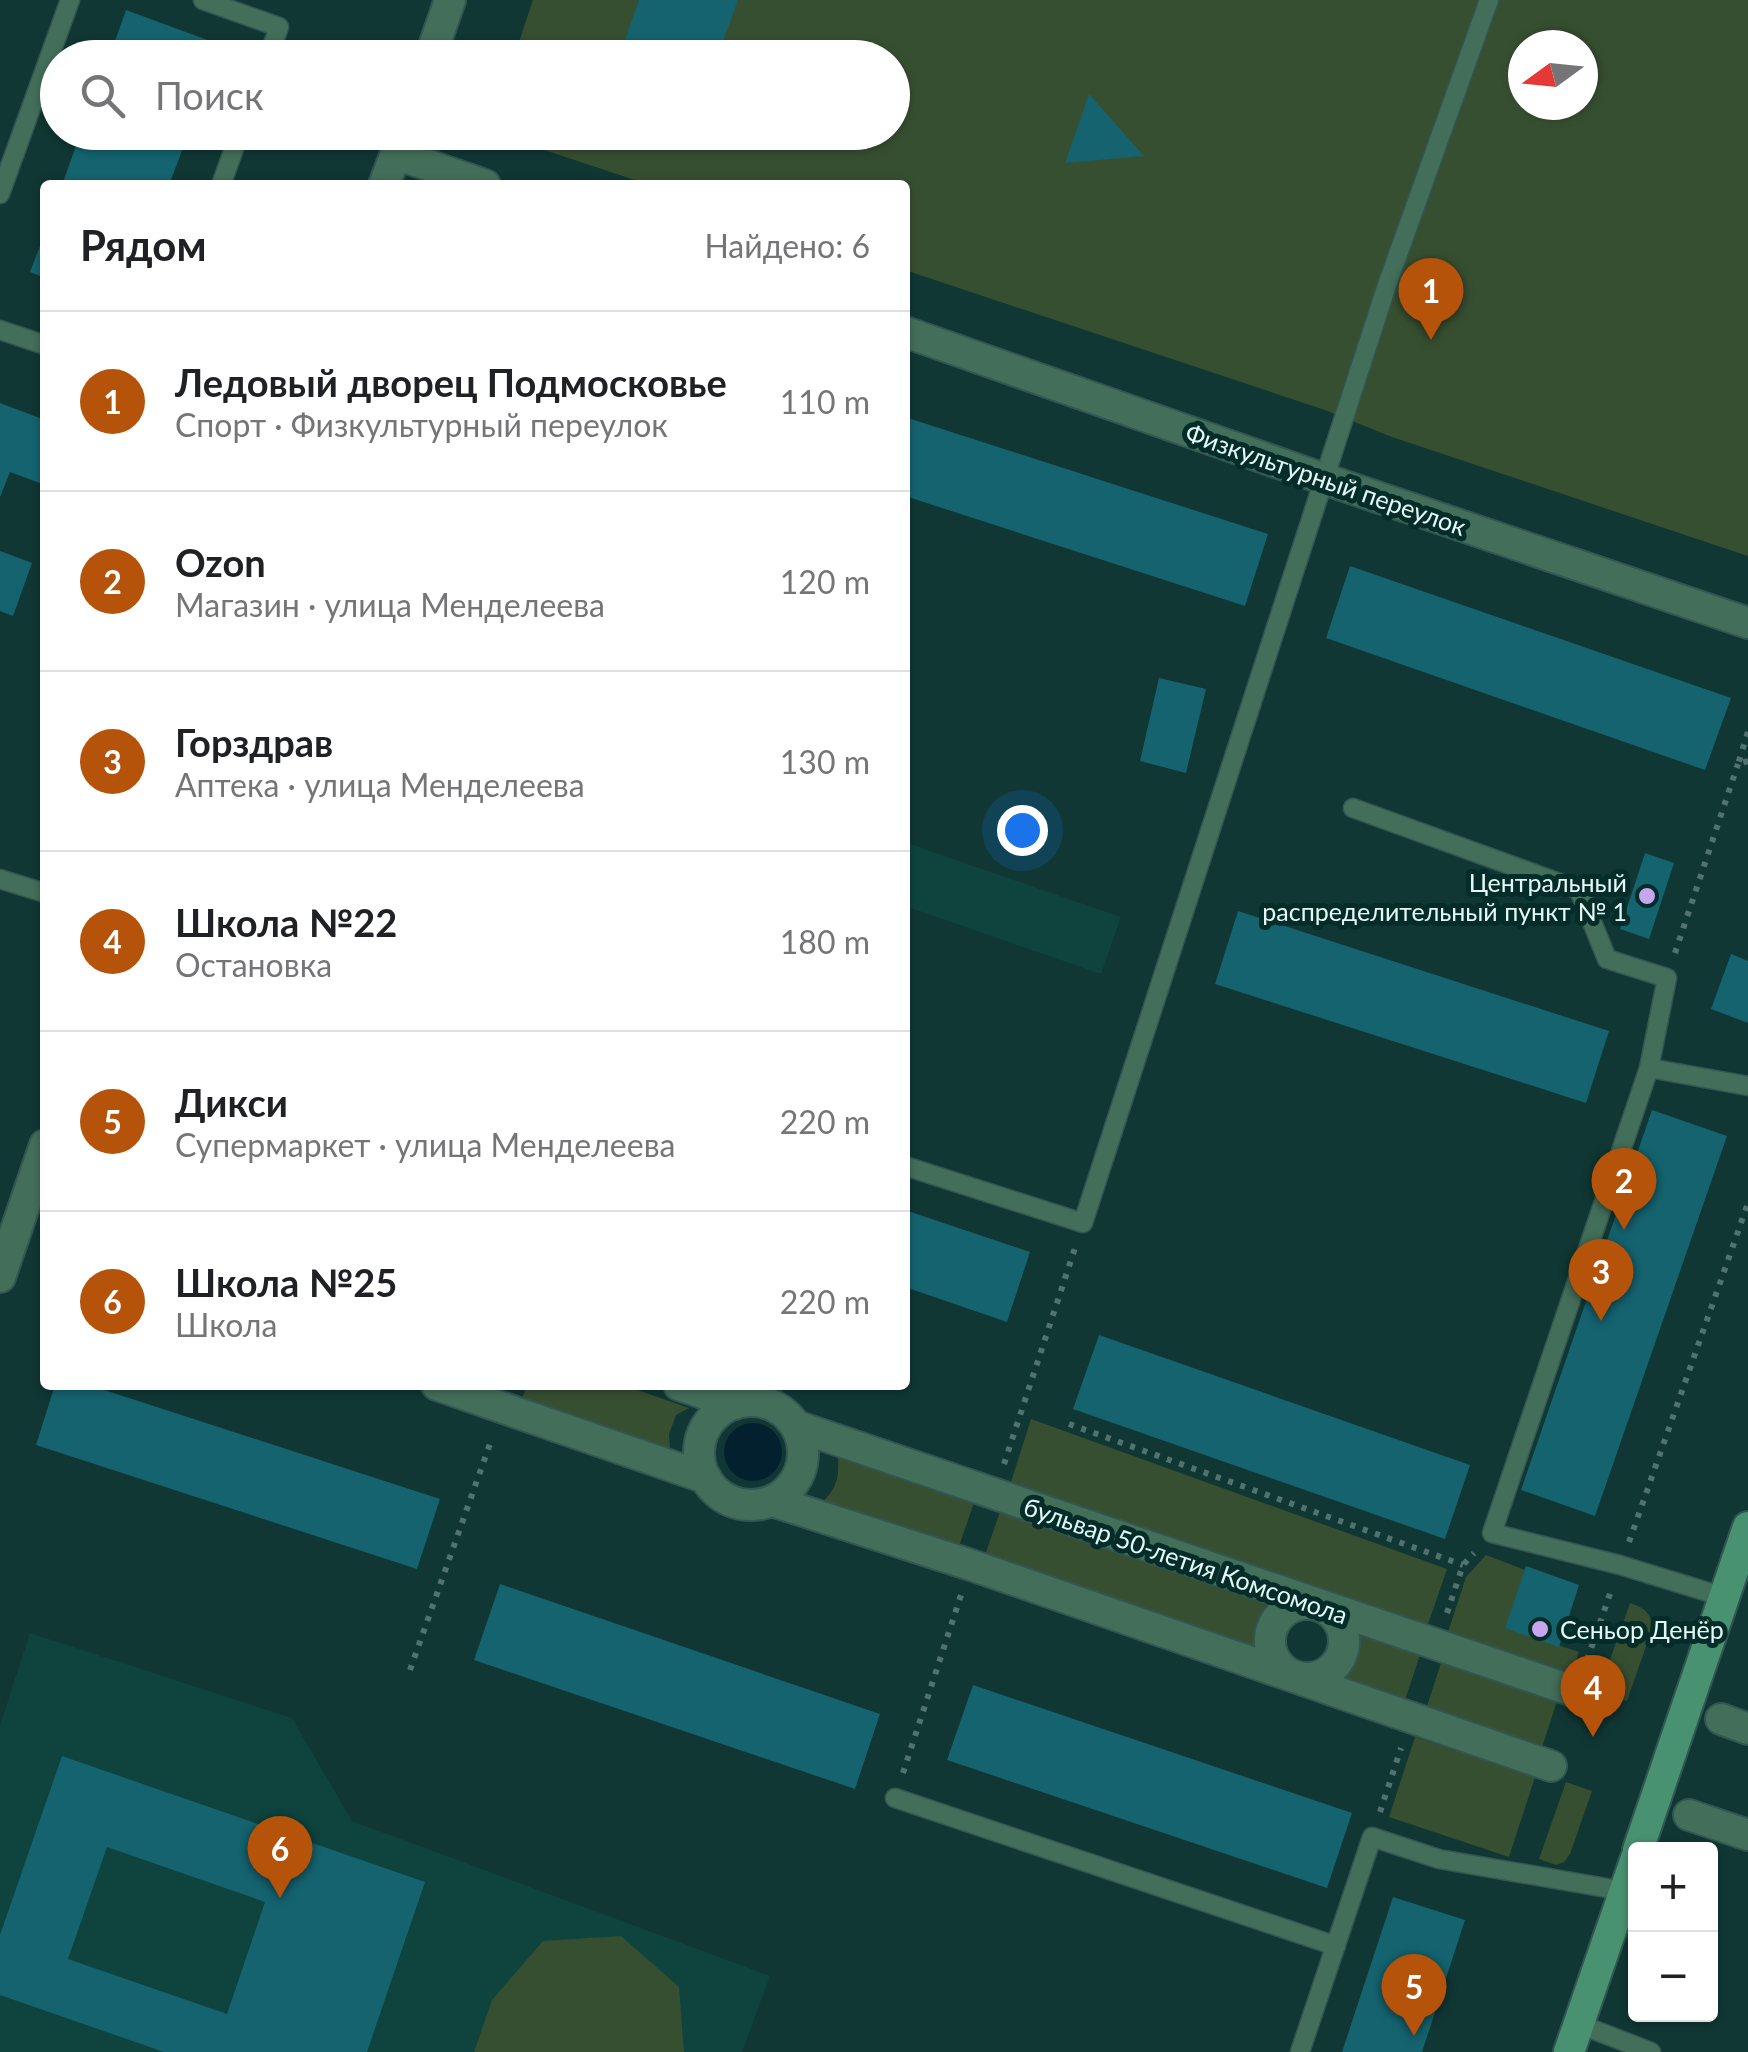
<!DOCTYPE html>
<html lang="ru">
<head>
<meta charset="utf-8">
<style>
	body { margin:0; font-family:Lato,sans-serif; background:#f6f6f6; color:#202124 }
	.controls { position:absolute; right:30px; bottom:30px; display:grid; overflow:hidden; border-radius:10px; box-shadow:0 2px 8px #0004 }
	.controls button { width:90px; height:90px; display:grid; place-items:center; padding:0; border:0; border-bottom:2px solid #e0e0e0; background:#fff; color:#202124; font:50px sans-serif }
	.compass { position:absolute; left:1508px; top:30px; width:90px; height:90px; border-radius:50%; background:#fff; box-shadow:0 2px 8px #0004; rotate:255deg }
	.you { position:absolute; left:1022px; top:830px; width:35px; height:35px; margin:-25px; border:8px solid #fff; border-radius:50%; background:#1a73e8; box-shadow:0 0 0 15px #1a73e833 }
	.badge { display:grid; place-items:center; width:65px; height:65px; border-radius:50%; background:#b45309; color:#fff; font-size:32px; font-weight:700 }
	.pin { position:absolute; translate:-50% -82px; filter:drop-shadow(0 2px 5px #0008) }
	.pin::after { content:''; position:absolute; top:52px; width:35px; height:30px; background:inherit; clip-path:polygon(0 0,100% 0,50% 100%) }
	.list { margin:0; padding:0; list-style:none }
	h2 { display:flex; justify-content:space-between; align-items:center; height:130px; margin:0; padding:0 40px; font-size:42px }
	h2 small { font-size:32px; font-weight:400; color:#757577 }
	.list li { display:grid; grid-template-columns:65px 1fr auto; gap:30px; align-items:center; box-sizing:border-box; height:180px; padding:0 40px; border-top:2px solid #e0e0e0 }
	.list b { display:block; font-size:38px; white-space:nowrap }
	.list p { margin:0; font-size:32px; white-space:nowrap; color:#757577 }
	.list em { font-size:32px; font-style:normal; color:#757577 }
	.icon { flex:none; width:55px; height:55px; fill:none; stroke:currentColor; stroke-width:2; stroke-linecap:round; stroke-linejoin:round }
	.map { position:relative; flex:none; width:1748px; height:2052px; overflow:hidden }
	.search { position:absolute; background:#fff; box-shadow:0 2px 8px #0004; left:40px; top:40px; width:870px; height:110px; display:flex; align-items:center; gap:25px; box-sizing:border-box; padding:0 35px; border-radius:55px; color:#757577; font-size:38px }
	.panel { position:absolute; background:#fff; box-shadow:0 2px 8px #0004; left:40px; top:180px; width:870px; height:1210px; border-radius:10px }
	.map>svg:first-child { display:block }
	.built { fill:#0e433e }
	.green { fill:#374f31; fill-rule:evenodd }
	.water { fill:#03202f }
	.building { fill:#14636f; fill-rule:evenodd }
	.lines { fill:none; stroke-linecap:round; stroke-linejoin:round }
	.lane-casing { stroke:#325652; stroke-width:21 }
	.street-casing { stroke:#325652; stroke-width:34 }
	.secondary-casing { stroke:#325652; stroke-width:34 }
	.path { stroke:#51726e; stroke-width:6; stroke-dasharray:5 8; stroke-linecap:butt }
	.lane { stroke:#436f5a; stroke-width:18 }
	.street { stroke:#436f5a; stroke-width:30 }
	.secondary { stroke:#489271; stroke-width:30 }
	.poi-dot { fill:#c7a6ef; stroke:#042d29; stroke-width:4 }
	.labels { text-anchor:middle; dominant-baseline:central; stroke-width:10; stroke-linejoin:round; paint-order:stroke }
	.street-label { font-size:25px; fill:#e4f8f5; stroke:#042d29 }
	.poi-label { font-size:25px; fill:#e4f8f5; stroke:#042d29; text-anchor:end }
</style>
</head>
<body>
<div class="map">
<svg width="1748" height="2052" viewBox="0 0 1748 2052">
	<rect width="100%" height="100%" fill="#103733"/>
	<path class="built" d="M907,843l214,74 -20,57 -196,-68v-56z
		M30,1633l262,85 60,103 418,155 -28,76h-742v-327z"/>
	<path class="green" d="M533,0h1215v556l-356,-119 -67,-27 -420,-140v-85h-255l-157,-52 399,-1v-74l-378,-1zM1523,45h60v60h-60z
		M527,1385h96l66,23 -13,7 -7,19 1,15 -148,-50z
		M1031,1419l416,150 -20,58 -417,-142z
		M838,1456l136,47 -16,46 -135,-47c15,-16 16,-25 15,-46z
		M1001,1509l269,91c-12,15 -18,31 -15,50l-271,-92z
		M1486,1555l39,15 -19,58 73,24 -8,24 -124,-41 19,-58z
		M1630,1603c14,5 19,8 23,23l-26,75 -28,-10z
		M1354,1631l66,24 -15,45 -66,-24c12,-12 17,-27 15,-45z
		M1442,1660l116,38 -16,49 -116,-38z
		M1415,1737l120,40 -26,80 -120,-40z
		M1566,1782l26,9 -22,63 -6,8 -8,3 -17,-6z
		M621,1936l58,51 5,65h-210l18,-52 51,-59z"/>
	<path class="water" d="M724 1452a29 29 0 1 1 58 0a29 29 0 1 1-58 0Z"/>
	<path class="building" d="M639,0h99l-21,58h-98z
		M126,10l95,35 -5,13h-107z
		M1089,94l55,62 -79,7z
		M81,132h108l-20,53h-107z
		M45,233v45l-15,-6z
		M0,403l45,17v65l-35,-13 -10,25z
		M905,417l363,117 -23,72 -340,-110z
		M0,551l32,12 -19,53 -13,-5z
		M1350,566l381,132 -26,72 -379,-132z
		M1159,678l47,11 -20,84 -46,-12z
		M1645,853l29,10 -25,76 -29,-10z
		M1238,911l371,120 -23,72 -371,-119z
		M1731,954l17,7v62l-37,-14z
		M1652,1110l75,26 -132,380 -74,-26z
		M905,1210l125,42 -23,70 -102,-35z
		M1099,1335l371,130 -25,74 -372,-130z
		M55,1385h34l351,114 -23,70 -381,-124z
		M1526,1566l53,19 -20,62 -54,-19z
		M500,1584l380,130 -25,75 -381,-129z
		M973,1685l379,128 -25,75 -380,-128z
		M62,1756l363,126 -58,170h-203l-164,-57v-60zM107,1847l158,55 -38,112 -159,-55z
		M1393,1897l72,23 -43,132h-80z"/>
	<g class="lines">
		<defs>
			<path id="lane" d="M203,0l76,27 -11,31
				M221,185l19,-53
				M0,194l70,-194
				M0,330l45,15
				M1353,808l226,82 28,69 60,19 -18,90 99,18
				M0,879l45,14
				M1649,1068l-157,465 128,32 104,32
				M905,1166l178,57 304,-938 102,-285
				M895,1798l441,148
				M1579,2024l72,28
				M1300,2052l72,-215 67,22 185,32"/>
			<path id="street" d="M430,58l20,-58
				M396,154l89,31
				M384,185l20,-53
				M905,332l419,147 424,144
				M0,1277l45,-132
				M437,1385l269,93
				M679,1385l56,19
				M699 1453a52 52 0 1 1 104 0a52 52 0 1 1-104 0Z
				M796,1426l780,266
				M772,1501l199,64 580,201
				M1270 1641a37 37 0 1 1 74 0a37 37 0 1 1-74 0Z
				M1721,1719l27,10
				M1689,1815l59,20"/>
			<path id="secondary" d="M1638,1850l110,-323
				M1569,2052l67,-194"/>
		</defs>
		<use href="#lane" class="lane-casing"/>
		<use href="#street" class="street-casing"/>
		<use href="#secondary" class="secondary-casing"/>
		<path class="path" d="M1748,732l-10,32 10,-3
			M1675,953l63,-189
			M1069,1424l394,141
			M1004,1464l71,-216
			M1629,1542l119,-339
			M1447,1613l16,-48 11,-12
			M1587,1660l24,-69
			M410,1670l82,-232
			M903,1773l58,-178
			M1380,1812l21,-64"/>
		<use href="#lane" class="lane"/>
		<use href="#street" class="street"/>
		<use href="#secondary" class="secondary"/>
	</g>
	<g class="poi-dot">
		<circle cx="1647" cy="896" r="10"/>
		<circle cx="1540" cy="1629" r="10"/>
	</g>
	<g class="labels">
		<g class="street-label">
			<text transform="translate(1326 479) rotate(19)">Физкультурный переулок</text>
			<text transform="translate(1186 1560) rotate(19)">бульвар 50-летия Комсомола</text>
		</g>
		<g class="poi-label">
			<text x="1627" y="882">Центральный<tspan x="1627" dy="29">распределительный пункт № 1</tspan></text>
			<text x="1560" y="1629" text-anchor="start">Сеньор Денёр</text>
		</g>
	</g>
</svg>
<div class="controls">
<button>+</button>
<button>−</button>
</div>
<svg class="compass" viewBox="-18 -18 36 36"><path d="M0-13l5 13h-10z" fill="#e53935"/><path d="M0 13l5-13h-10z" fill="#757577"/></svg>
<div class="you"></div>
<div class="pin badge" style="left:1431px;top:340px">1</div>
<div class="pin badge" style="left:1624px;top:1230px">2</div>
<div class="pin badge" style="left:1601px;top:1321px">3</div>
<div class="pin badge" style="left:1593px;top:1737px">4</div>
<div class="pin badge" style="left:1414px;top:2036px">5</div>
<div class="pin badge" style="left:280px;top:1898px">6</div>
<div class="search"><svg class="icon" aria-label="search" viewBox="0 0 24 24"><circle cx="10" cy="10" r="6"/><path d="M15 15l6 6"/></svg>Поиск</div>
<section class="panel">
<h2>Рядом<small>Найдено: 6</small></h2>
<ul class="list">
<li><span class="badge">1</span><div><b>Ледовый дворец Подмосковье</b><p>Спорт · Физкультурный переулок</p></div><em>110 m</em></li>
<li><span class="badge">2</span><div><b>Ozon</b><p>Магазин · улица Менделеева</p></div><em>120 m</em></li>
<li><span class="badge">3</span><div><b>Горздрав</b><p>Аптека · улица Менделеева</p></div><em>130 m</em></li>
<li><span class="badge">4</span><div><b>Школа №22</b><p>Остановка</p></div><em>180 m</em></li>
<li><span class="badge">5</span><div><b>Дикси</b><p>Супермаркет · улица Менделеева</p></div><em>220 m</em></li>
<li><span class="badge">6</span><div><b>Школа №25</b><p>Школа</p></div><em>220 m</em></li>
</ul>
</section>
</div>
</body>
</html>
